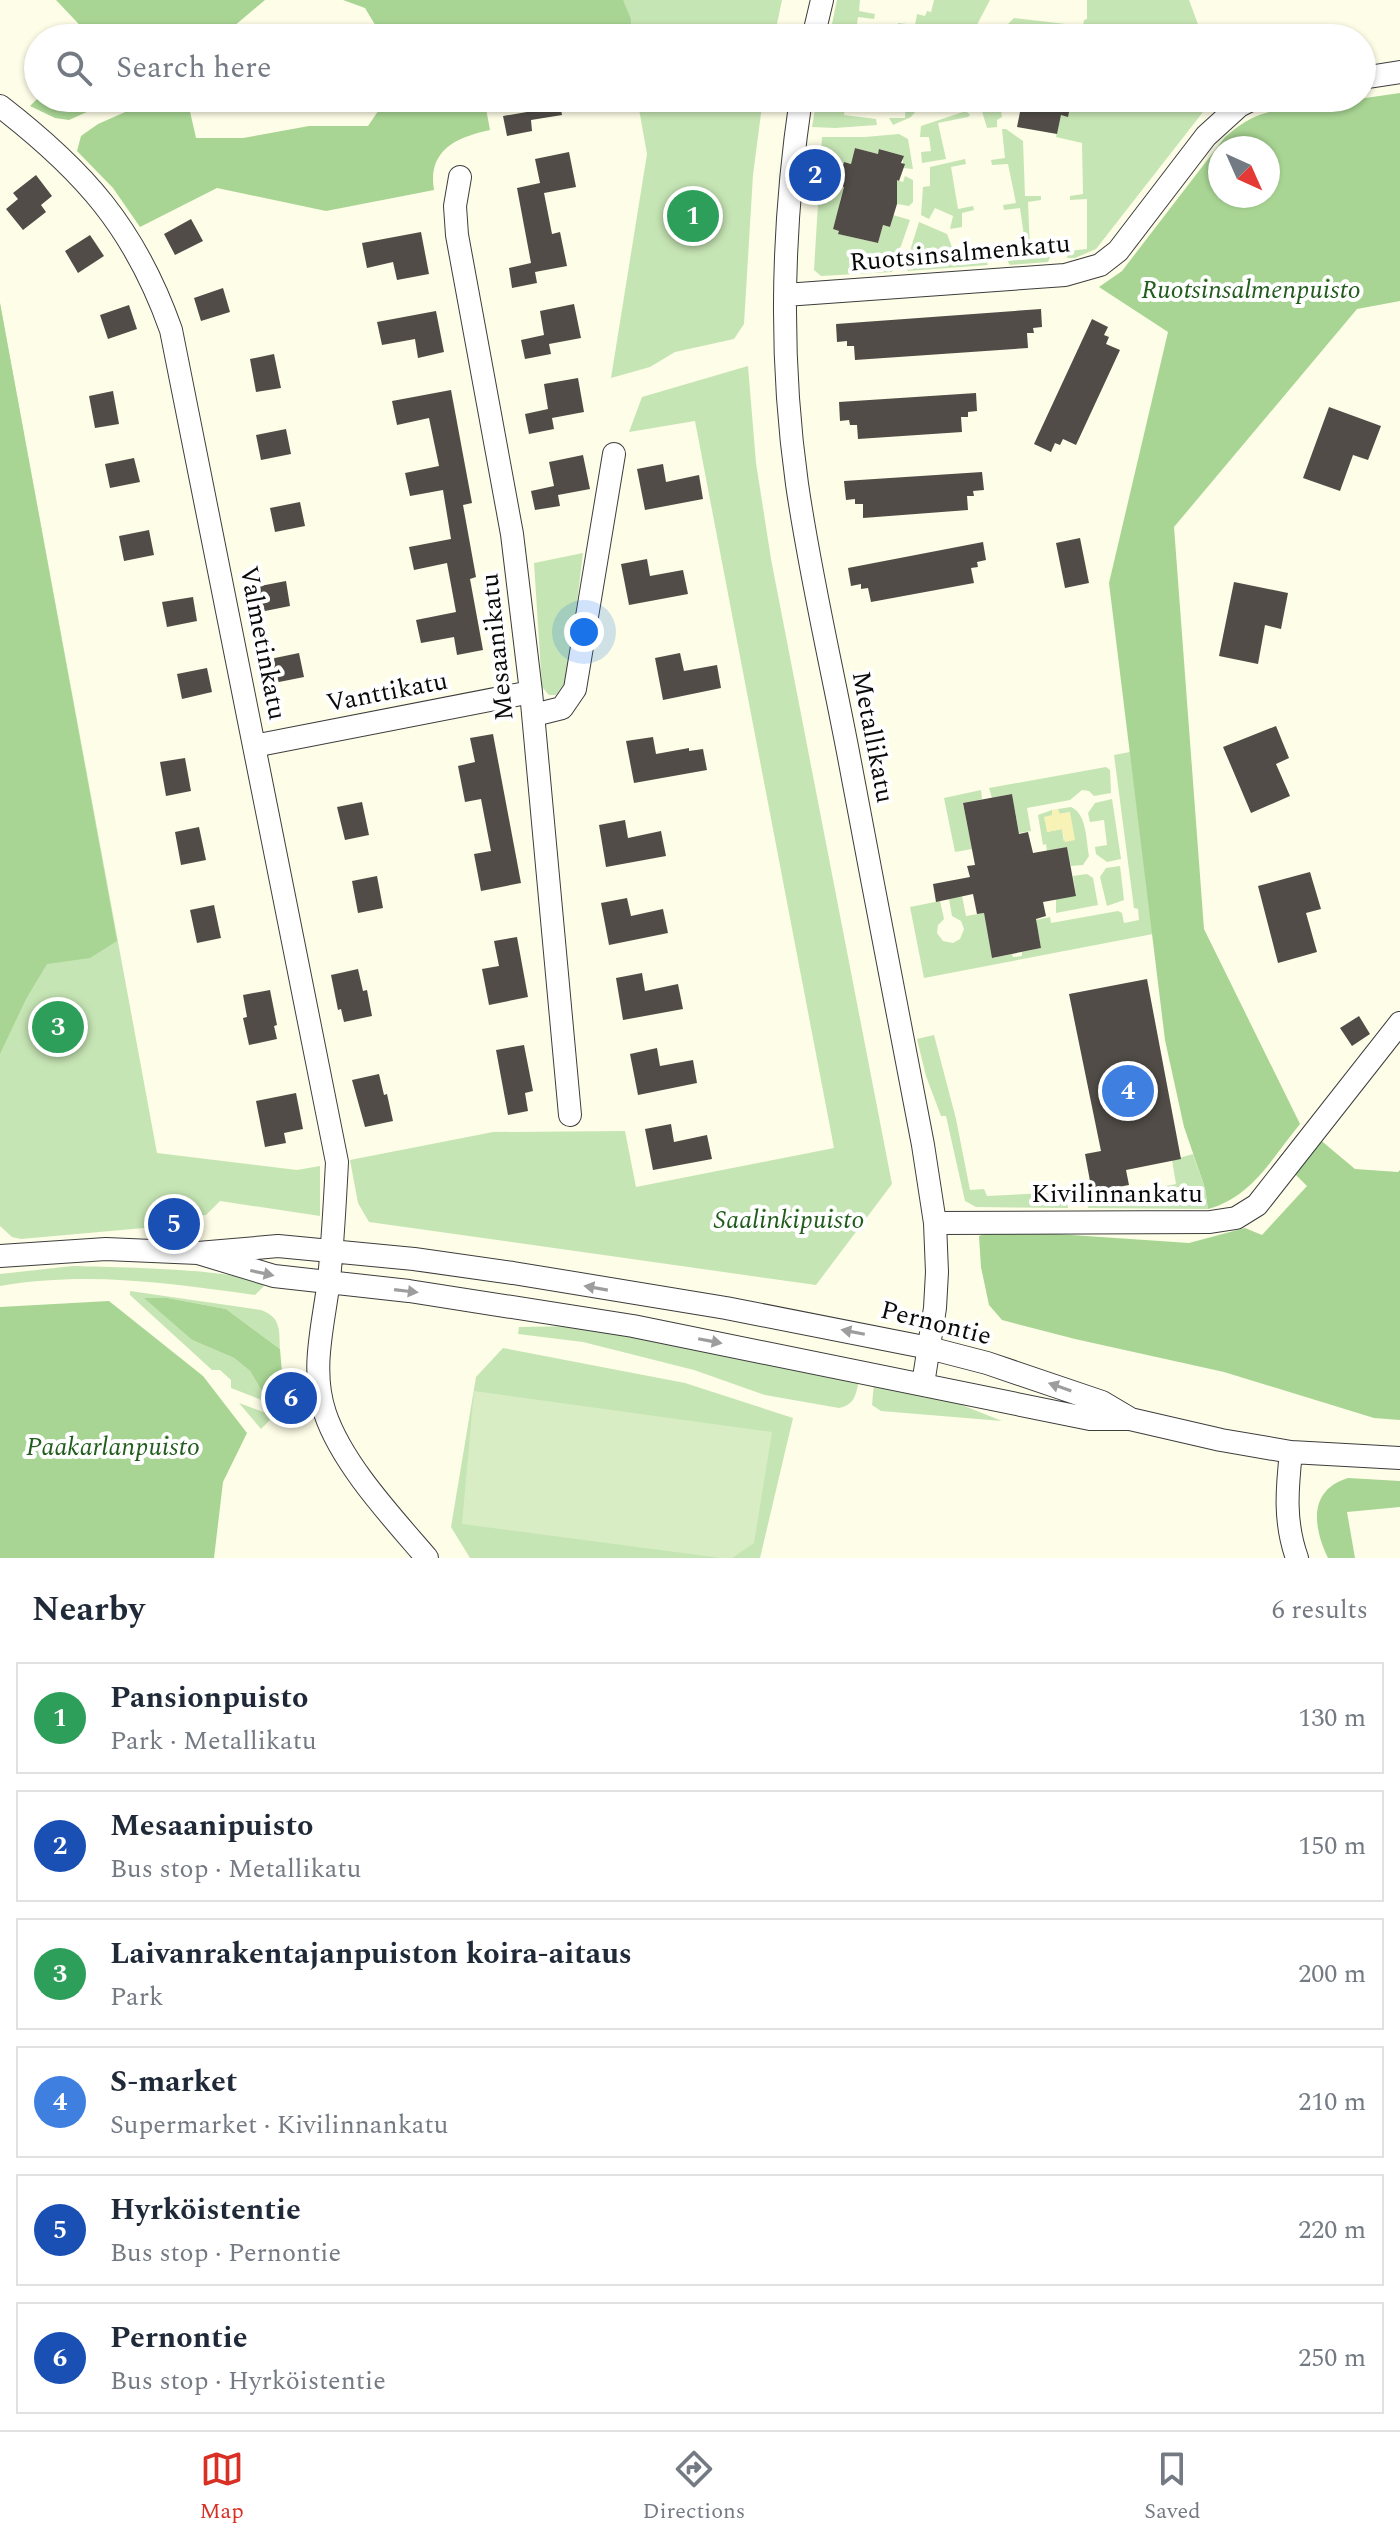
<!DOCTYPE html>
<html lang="en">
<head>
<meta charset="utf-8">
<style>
	body { margin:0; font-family:Spectral,serif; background:#f2f2f3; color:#1f2937 }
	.compass { position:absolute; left:1208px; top:136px; width:72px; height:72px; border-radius:50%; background:#fff; box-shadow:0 2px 6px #0004; rotate:135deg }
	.you { position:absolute; left:584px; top:632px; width:28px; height:28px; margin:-20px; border:6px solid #fff; border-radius:50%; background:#1a73e8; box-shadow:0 0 0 12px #1a73e833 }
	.badge { display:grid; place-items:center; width:52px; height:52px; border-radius:50%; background:#d93025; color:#fff; font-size:26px; font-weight:700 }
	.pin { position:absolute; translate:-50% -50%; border:4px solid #fff; box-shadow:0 2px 8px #0006 }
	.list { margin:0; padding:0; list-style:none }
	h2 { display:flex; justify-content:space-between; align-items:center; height:104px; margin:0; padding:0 32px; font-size:34px }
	h2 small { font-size:26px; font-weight:400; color:#747a83 }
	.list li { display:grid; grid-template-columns:52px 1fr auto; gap:24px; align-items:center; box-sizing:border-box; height:112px; margin:0 16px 16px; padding:0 16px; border:2px solid #e0e1e3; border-radius:0px }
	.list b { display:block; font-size:30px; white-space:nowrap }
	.list p { margin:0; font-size:26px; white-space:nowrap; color:#747a83 }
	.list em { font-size:26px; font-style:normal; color:#747a83 }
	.icon { flex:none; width:44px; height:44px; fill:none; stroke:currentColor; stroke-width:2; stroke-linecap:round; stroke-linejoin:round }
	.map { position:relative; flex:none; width:1400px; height:1558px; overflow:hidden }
	.search { position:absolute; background:#fff; box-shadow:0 2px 6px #0004; left:24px; right:24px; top:24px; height:88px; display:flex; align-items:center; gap:20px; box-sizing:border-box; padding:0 28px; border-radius:44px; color:#747a83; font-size:30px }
	.sheet { height:872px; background:#fff }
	nav { display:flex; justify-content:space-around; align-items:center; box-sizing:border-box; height:112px; border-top:2px solid #e0e1e3; background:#fff; font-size:22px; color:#747a83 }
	nav a { display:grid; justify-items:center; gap:4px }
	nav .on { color:#d93025 }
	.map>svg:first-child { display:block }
	.green { fill:#c6e5b4 }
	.forest { fill:#a8d594; fill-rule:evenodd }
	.sand { fill:#f7f2b6 }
	.pitch { fill:#d9edc5 }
	.building { fill:#514c47 }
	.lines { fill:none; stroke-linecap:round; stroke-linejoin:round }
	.minor-casing { stroke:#3d3d3d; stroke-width:24 }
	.minor { stroke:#fff; stroke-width:22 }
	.oneway { fill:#9d9d9d }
	.labels { text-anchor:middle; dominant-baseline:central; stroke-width:8; stroke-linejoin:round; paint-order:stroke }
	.street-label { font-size:26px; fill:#0a0a0a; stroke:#fff }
	.park-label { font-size:26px; font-style:italic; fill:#225d1e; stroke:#fff }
</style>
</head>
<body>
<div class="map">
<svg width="1400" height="1558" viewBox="0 0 1400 1558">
	<rect width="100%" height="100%" fill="#fefde7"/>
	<path class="green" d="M378,0h404l-8,38h-377z
		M837,0h23l-1,11 16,3 -1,5 -16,-2 -3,21h-26z
		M934,0h56l-20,38h-57l1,-7 -17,-2 1,-6 17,2 2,-11 8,2 2,-5 4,1z
		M1087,0h102l14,38h-198l1,-12 8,-8 69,8 1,-6 3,-1z
		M637,98h126l-10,77 -9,149 -10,15 -59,13 -25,15 -39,11 36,-224z
		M817,98h29l-2,17 32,4 1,6 -42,3 -23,-1z
		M906,98h20l-15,19 -18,8 -4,-7h16z
		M1072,98h147l-16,14 -107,137 -21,9h-8l1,-7 19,-2v-50l-17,1v-4l13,-2 -1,-51 -26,-6 5,-22 7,1z
		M990,104h10l2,13 -5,3v7l-10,1 -6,-20z
		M966,111l4,4 -2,2 -30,6 8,36 -24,4 -1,-11 10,-1 -2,-14h-9l1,-11z
		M1002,129h4l17,12 2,55h16v4l-13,2 2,48 16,1 4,6 -2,5 -38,3 -2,-3 1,-8 17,-4 -6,-42 -16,2 -1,-5 13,-2 -8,-39 -16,1 -1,-5 14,-2z
		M899,134l9,5 5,30 -10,-1v-12l-23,-7 -2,5 -23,-6 -4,16 -7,-2 -7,23 7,2 -4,14 7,3 -11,14 -3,11 6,2v3l39,9 5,-18 7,2 3,-12 17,5 -18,52 -71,4 -7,-6 8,-133h43z
		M965,159l1,5 -15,3 7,42 15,-3 1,4 -12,3v14l-12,2 3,-13 -18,-8 -6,11 -8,-4 2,-28 7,-1v-19z
		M905,176l8,4v22l-4,4 -12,-2v-24l6,2z
		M919,222l28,12 10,26 12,-3 1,2 15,-2 3,8 -80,6 -3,-4z
		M0,303l157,850 140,17 23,-4v50l-100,-15 -14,14 -47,4 -1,5 -14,4 -123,11 -9,-2 -12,-11z
		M748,366l8,97 15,96 121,625 -76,101 -447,-63 -11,-19 -8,-43 143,-28 132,-1 11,56 198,-39 -139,-727 -66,11 13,-35z
		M583,553l-15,125 -12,17h-7l-7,-8 -8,-124z
		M1130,752l23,182 -229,44 -14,-71 30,-6 4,18 -6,6 -1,8 6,8 10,2 7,-4 4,-10 -3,-8 -9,-5 -3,-17 13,-3 4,20 18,-3 9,45 19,-4 1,3 9,-1v-4l19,-4 -5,-28 14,-3 1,6 67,-12 4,2 2,10 15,-3 -1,-11 -4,-1 -20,-153z
		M1106,767l4,3 1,23 -17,3 -5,-5 -7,-1 -12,10 -43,8 4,23 -12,2 -7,-39 -20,4 -3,-10z
		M981,790l1,9 -19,5 9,45 -17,3 -11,-54z
		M1112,799l9,60 -14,3 -11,-8 -1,-7 12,-2 -3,-25 -14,2 -2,-9 7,-10z
		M1071,807c16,7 15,33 18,49l-6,9 -12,1 -4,-19 -20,4 -1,-7 -3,1 -5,-30 14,-5 1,5 -6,17 15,-3 2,13 6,-30 -11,2 -1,-5z
		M1120,866l4,34 -17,6 -7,-29 6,-9z
		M1087,874l6,4 5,27 -42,8v-14l20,-4 -3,-19z
		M934,1035l22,84 14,71 14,-1 3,7 78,-4 3,16 -92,-1 -11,-6 -19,-85h-5l-15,-40 -9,-37z
		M1193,1154l12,34 3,21 -120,-1 1,-6 87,-18 -4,-24z
		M73,1266c30,1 175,2 191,20l-9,9c-85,-12 -170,-24 -255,-9v-12z
		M130,1291l131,19c20,8 18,18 19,39l-54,-40 -58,-11h-23l47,42 42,18 16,13 19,32 -38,-15v-8l-11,-10h-8l-82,-75z
		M583,1326l276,54c-3,14 -4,25 -20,28l-74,-13 -71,-25 -111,-28 -65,-8 1,-7z
		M503,1348l182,35 108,35 -33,140h-290l-19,-31 25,-150z
		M874,1383l73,16 55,22 -121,-10 -9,-6z
		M239,1403l35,13 -13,13z"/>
	<path class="forest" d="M56,0h209l-45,38h-128z
		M343,0h280l8,19 -1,19h-247l-18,-30z
		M1400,93v208l-43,8 -183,218 30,402 96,195c-28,34 -48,73 -92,85l-3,-21 -21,-61 -19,-87 -56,-457 59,-251 -69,-45 23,-16 103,-134c14,-12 25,-20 44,-25zM1220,148h48v48h-48z
		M38,98h80l-49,22 -14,-2 -25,-12z
		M157,98h30l9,40h47l66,-12h59l19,-28h97l6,32c-33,7 -63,20 -56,60l-108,21 -109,-23 -77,39 -27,-39 -36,-37 4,-15 17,-12z
		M0,303l117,638 -27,17 -43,6 -21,35 -26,55z
		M1318,1138l37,31 43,3 2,-2v250l-26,-2 -150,-46 -149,-33 -73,-19 -13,-15 -8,-38 -2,-31 17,-6 193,13 56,-15 17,7 45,-49 -12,-12z
		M144,1298h24l58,11 54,40 3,36 -1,3 -4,2 2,15 -11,-2 -19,-32 -16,-13 -42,-18z
		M109,1301l94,75 44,57 -24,49 -9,76h-214v-251z
		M1348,1478l52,3v26l-53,5 8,46h-27c-15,-31 -20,-68 20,-80z"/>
	<path class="sand" d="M1058,809l2,5 10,-2 5,28 -10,2 -3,-13 -15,3 -3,-15 8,-2v-5z"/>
	<path class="pitch" d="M474,1391l298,41 -18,111 -22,15h-11l-259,-34z"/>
	<path class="building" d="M524,98h35l3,17 -31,5 1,11 -25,5 -4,-20 24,-4z
		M1017,98h55l-4,19 -7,-2 -4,19 -40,-7 4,-20 -5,-1z
		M855,148l23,6 1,-5 25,7 -3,7 4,1 -6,17 -2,-1v24l-7,23 -7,-2 -5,18 -40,-9 1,-3 -6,-2 11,-42 -7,-2 7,-23 7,2z
		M569,152l7,35 -32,6 8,41 8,-2 7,34 -32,6 2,11 -25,5 -3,-20 22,-5 -14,-75 23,-5 -5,-24z
		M36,175l16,21 -11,9 5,7 -23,18 -17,-21 12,-10 -5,-6z
		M191,219l12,22 -28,14 -11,-21z
		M421,232l8,42 -32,6 -4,-18 -26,6 -5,-25z
		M90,235l14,21 -26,17 -13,-22z
		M223,288l7,24 -29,9 -7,-23z
		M574,304l7,34 -32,6 2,10 -26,5 -4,-19 23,-5 -4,-24z
		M129,305l8,24 -29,10 -8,-24z
		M1041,309l1,18 -9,1 1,5h-7l1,15 -173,12 -1,-14h-7v-5l-10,1 -1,-18z
		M436,311l8,41 -26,6 -3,-19 -33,6 -5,-23z
		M1092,319l16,8 -4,8 5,2 -3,7 14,6 -44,95 -13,-6 -3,6 -5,-2 -4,9 -17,-8z
		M274,354l7,34 -25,4 -6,-33z
		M578,378l6,34 -32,6 2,11 -25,5 -4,-20 23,-5 -4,-25z
		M451,390l21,113 -9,2 13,72 -6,2 13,71 -26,5 -3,-18 -33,6 -5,-23 40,-8 -9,-49 -33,7 -5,-23 42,-8 -8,-49 -33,6 -5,-23 34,-7 -10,-48 -32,7 -5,-24z
		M113,391l6,33 -24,4 -6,-32z
		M976,393l1,18 -9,1v5h-7l1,15 -104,7 -1,-14h-7l-1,-5 -9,1 -1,-19z
		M1329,407l52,19 -13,34 -15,-5 -13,36 -37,-13z
		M286,429l5,25 -30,6 -5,-25z
		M583,455l7,34 -32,6 2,11 -25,4 -4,-19 23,-5 -5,-24z
		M134,458l6,24 -30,6 -5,-24z
		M663,464l3,18 33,-7 4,24 -58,11 -8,-41z
		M982,472l2,18 -11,1 1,5h-7l1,14 -105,8v-14h-8v-5l-9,1 -2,-19z
		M300,502l5,24 -30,6 -5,-24z
		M149,530l5,25 -30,6 -5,-25z
		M1080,538l9,45 -24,5 -9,-45z
		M983,542l3,18 -9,2 1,5 -7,1 3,15 -103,19 -3,-14 -7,1v-5l-10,2 -3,-18z
		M647,559l3,17 33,-6 5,24 -59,11 -8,-41z
		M286,581l4,25 -30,6 -5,-25z
		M1234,582l54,11 -7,36 -16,-4 -7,39 -39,-8z
		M193,597l4,24 -30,6 -5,-25z
		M299,653l5,24 -30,6 -4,-24z
		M680,653l4,18 33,-6 4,23 -58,12 -8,-42z
		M207,668l5,24 -30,7 -5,-25z
		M1276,726l13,32 -13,6 14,32 -39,17 -28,-66z
		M493,734l28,149 -40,8 -7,-37 17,-3 -10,-52 -16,3 -7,-36 17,-4 -5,-24z
		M653,737l3,17 33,-6v3l14,-2 4,21 -73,13 -8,-42z
		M185,758l6,33 -25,5 -6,-34z
		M1012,794l7,40 9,-2 5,21 34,-6 9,49 -33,6 3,14 -10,3 5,29 -49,10 -8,-45 -7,1 -4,-20 -37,8 -3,-18 37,-7 -3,-11 8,-1 -12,-62z
		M362,802l7,33 -24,5 -8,-33z
		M625,820l3,18 33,-7 5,25 -60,11 -7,-42z
		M199,827l7,33 -25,5 -6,-33z
		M1310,872l11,37 -15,4 11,39 -39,11 -20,-77z
		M377,876l6,32 -25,5 -6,-32z
		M627,898l4,18 32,-7 5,24 -59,12 -8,-42z
		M214,905l7,33 -24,5 -7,-33z
		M517,937l11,60 -39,8 -7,-36 17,-3 -5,-25z
		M358,969l5,22 4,-1 5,26 -28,6 -3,-13 -3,1 -7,-35z
		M642,973l3,18 33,-7 5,25 -60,11 -7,-42z
		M1147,979l34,180 -55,11 3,15 -37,7 -7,-38 16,-3 -32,-157z
		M270,990l7,35 -3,1 3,13 -28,6 -6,-27 4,-1 -4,-22z
		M1359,1016l11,18 -18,12 -12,-18z
		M524,1045l9,46 -8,2 3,18 -20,4 -12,-65z
		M657,1048l3,18 33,-6 4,23 -59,12 -8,-41z
		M379,1074l5,21 3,-1 6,27 -28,6 -13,-47z
		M296,1093l7,36 -19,4 2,10 -21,4 -9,-46z
		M671,1124l3,18 33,-7 5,24 -59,11 -8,-41z"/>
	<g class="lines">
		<defs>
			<path id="minor" d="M813,38l9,-38
				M1362,78l38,-6
				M801,98c-19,128 -22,258 -4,386 13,90 34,179 51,268 25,131 49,262 75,393l12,78 2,49 -2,36 -12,76
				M0,106c84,65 135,122 171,224l166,832c-2,39 -4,78 -8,117 -5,44 -19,90 -4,134 17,51 67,104 102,145
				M460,177l-5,29 2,29 55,299 19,158 39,423
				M785,295l280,-20 35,-10 18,-14 88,-115 33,-30 16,-8
				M534,715l28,-7 13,-19 39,-235
				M254,746l277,-54
				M935,1223l275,-1 26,-4 21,-13 143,-182
				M198,1253l76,23 135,15 224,35 457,93h40l91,21 70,12 109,6
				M0,1256l106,-7 92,4 80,-7 136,13 99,14 213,35 203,40 58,15 115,39 27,16
				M1291,1452c-4,37 -7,70 6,106"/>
		</defs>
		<use href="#minor" class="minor-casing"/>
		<use href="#minor" class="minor"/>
	</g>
	<defs><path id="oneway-solid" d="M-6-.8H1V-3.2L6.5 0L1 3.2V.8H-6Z" transform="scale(2)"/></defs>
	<g class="oneway">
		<use href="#oneway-solid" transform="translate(262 1273) rotate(12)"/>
		<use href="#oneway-solid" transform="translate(596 1288) rotate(-170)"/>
		<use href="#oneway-solid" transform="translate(406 1291) rotate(7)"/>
		<use href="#oneway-solid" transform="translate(853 1332) rotate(-169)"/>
		<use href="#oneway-solid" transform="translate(710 1341) rotate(11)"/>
		<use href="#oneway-solid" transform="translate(1060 1387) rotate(-161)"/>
	</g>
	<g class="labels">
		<g class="street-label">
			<text transform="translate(960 253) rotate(-5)">Ruotsinsalmenkatu</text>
			<text transform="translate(263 643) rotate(79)">Valmetinkatu</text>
			<text transform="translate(497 647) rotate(-96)">Mesaanikatu</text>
			<text transform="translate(387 692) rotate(-11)">Vanttikatu</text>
			<text transform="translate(873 737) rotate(79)">Metallikatu</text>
			<text x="1117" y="1194">Kivilinnankatu</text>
			<text transform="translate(936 1323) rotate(14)">Pernontie</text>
		</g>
		<g class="park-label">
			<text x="1251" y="290">Ruotsinsalmenpuisto</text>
			<text x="789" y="1220">Saalinkipuisto</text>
			<text x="113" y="1447">Paakarlanpuisto</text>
		</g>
	</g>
</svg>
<svg class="compass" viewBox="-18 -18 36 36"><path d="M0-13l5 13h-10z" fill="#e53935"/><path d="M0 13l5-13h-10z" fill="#747a83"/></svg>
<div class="you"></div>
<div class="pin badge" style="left:693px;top:216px;background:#2e9e5b">1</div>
<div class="pin badge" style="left:815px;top:175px;background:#1a4fb4">2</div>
<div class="pin badge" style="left:58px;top:1027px;background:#2e9e5b">3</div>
<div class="pin badge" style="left:1128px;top:1091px;background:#3f7fe0">4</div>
<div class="pin badge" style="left:174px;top:1224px;background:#1a4fb4">5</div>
<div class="pin badge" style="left:291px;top:1398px;background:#1a4fb4">6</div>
<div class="search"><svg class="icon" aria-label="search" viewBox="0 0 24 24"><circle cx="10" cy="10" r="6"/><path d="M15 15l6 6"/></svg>Search here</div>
</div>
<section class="sheet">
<h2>Nearby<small>6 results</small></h2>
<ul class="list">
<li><span class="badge" style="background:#2e9e5b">1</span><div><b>Pansionpuisto</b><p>Park · Metallikatu</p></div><em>130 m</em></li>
<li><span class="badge" style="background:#1a4fb4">2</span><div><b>Mesaanipuisto</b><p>Bus stop · Metallikatu</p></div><em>150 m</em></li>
<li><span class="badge" style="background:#2e9e5b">3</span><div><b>Laivanrakentajanpuiston koira-aitaus</b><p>Park</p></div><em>200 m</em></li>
<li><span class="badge" style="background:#3f7fe0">4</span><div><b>S-market</b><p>Supermarket · Kivilinnankatu</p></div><em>210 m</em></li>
<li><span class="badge" style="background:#1a4fb4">5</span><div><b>Hyrköistentie</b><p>Bus stop · Pernontie</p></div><em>220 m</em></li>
<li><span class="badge" style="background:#1a4fb4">6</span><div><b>Pernontie</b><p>Bus stop · Hyrköistentie</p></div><em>250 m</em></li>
</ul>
</section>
<nav>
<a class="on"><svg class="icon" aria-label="map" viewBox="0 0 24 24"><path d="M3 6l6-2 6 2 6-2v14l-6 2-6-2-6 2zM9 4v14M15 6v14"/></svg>Map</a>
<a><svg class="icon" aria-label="directions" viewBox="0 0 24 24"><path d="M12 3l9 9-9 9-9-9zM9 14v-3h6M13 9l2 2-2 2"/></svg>Directions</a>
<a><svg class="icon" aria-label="saved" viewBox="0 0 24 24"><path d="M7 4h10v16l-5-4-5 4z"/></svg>Saved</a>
</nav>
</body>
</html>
